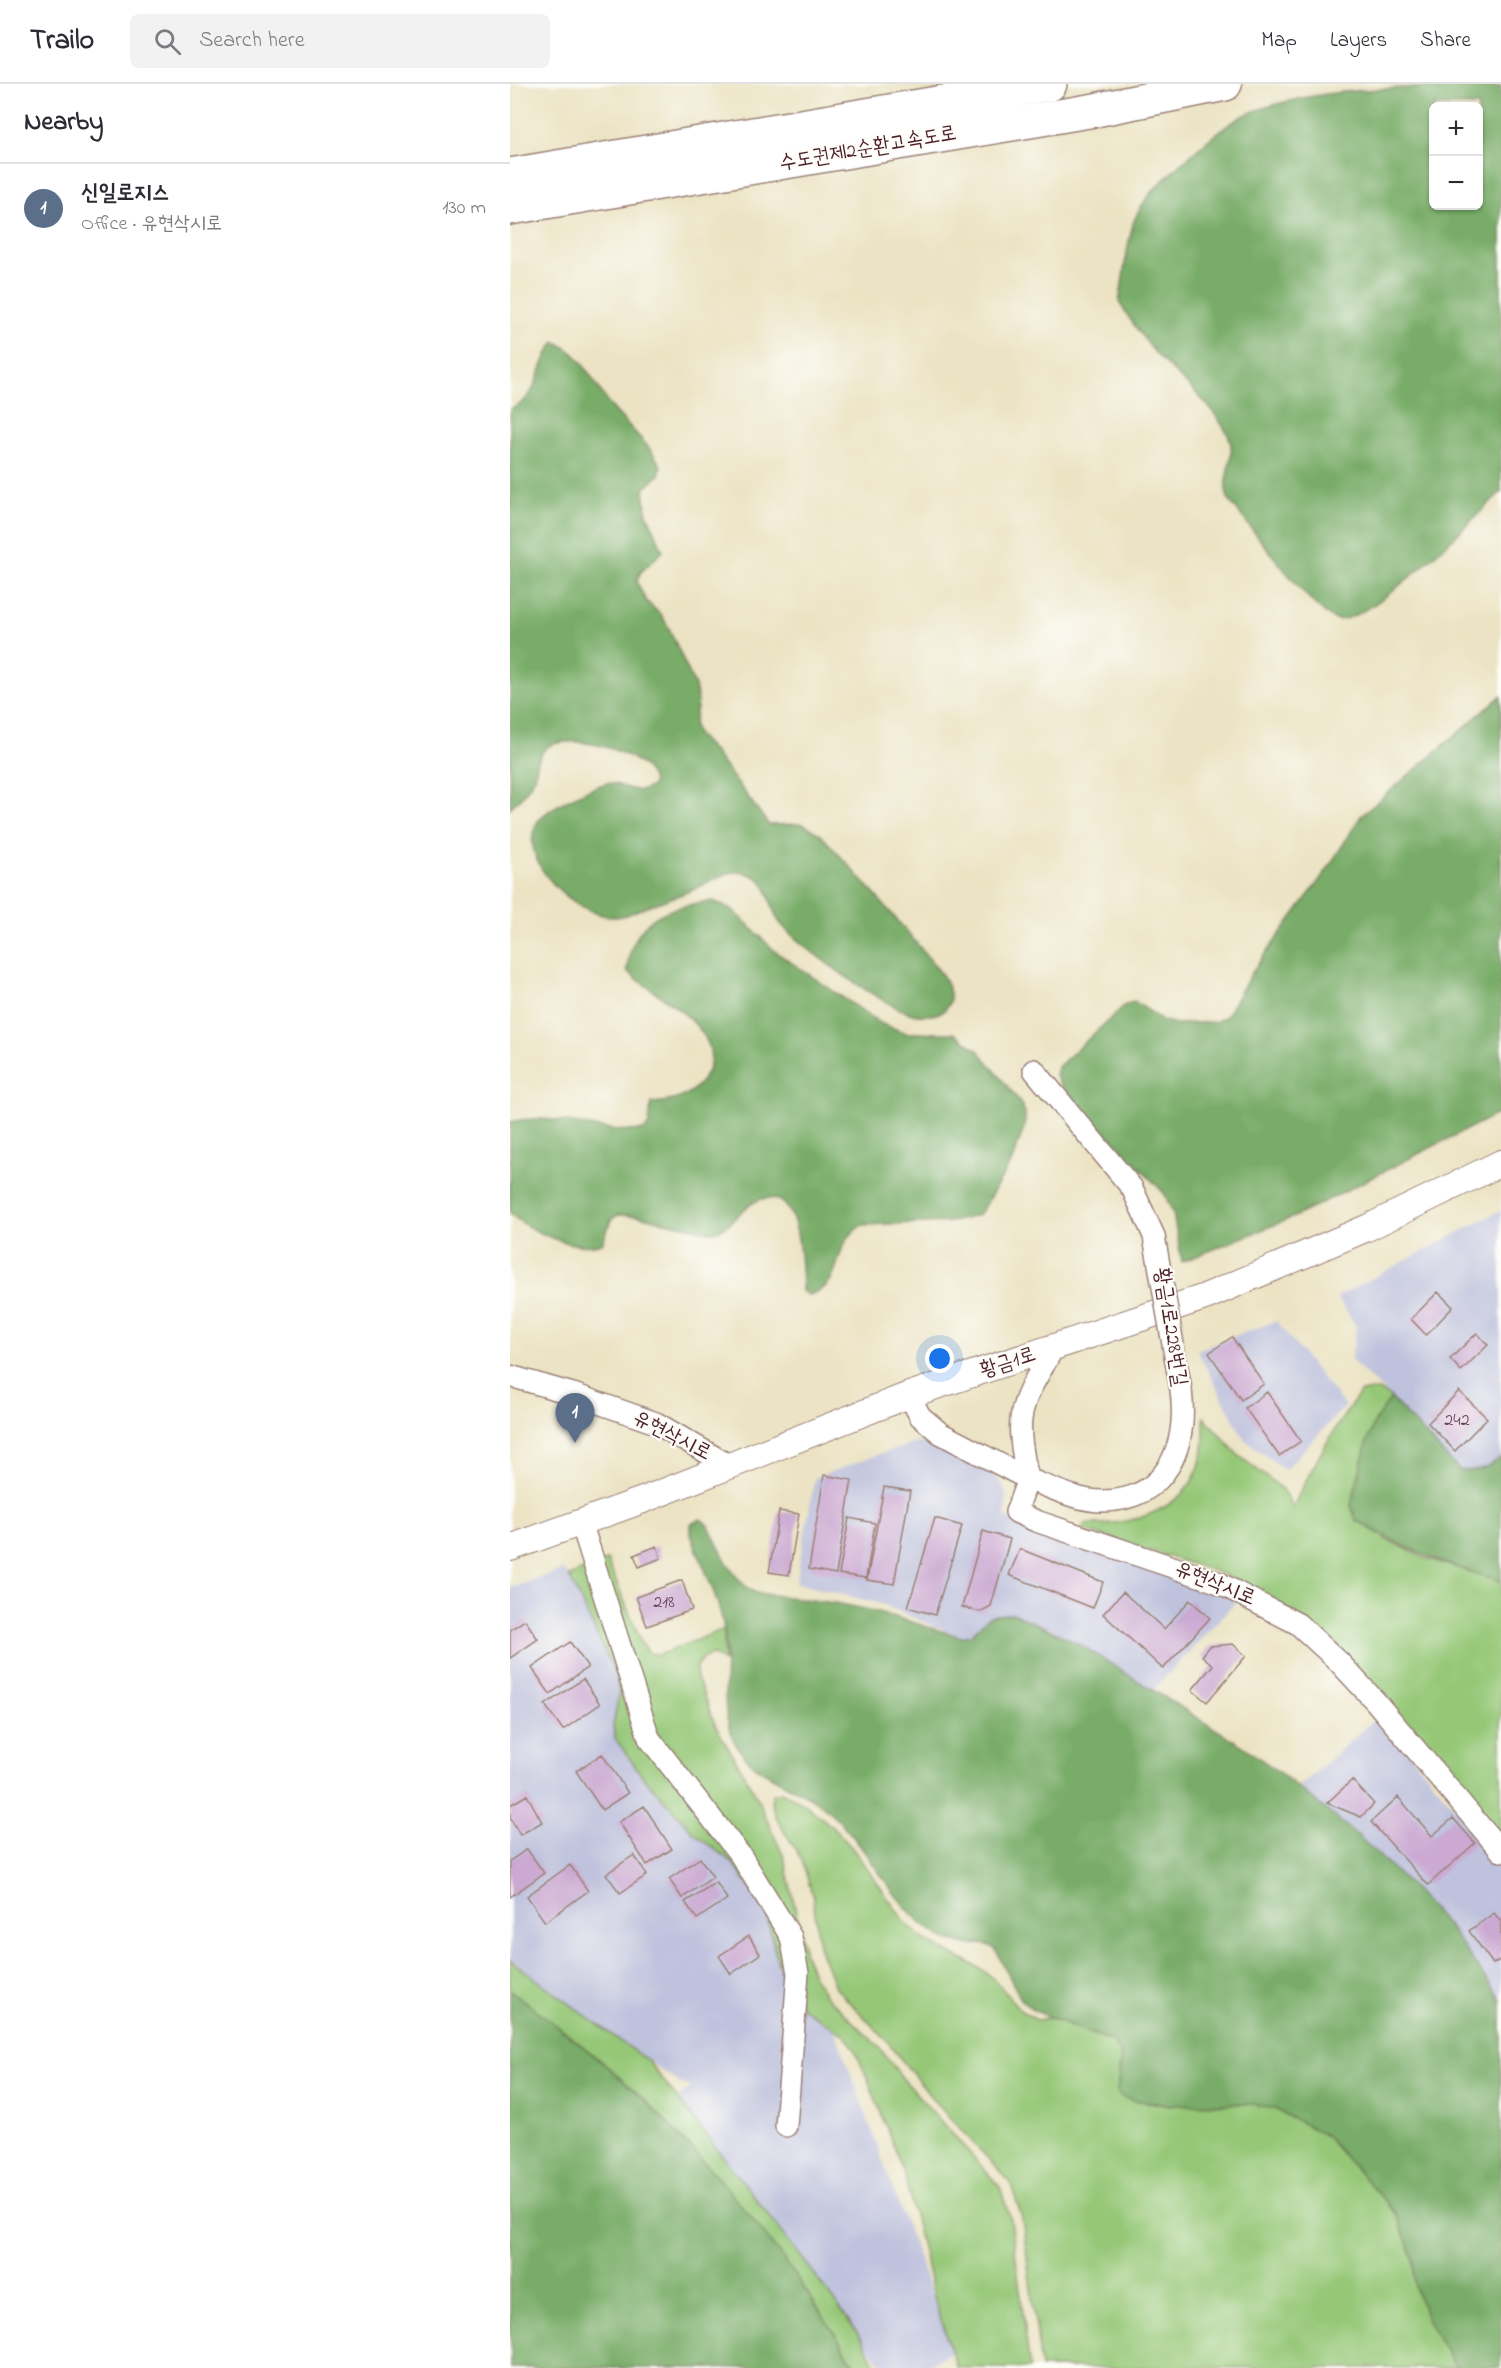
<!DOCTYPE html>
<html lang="en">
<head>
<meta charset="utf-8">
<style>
	body { margin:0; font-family:"Indie Flower","Poor Story",sans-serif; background:#f2f2f3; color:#2b2b33 }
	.controls { position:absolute; right:18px; top:18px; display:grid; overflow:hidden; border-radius:9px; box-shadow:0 2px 4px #0004 }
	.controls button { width:54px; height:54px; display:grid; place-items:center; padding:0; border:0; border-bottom:2px solid #e1e1e2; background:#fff; color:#2b2b33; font:30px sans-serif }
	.you { position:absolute; left:430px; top:1275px; width:21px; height:21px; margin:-15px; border:4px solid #fff; border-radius:50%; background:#1a73e8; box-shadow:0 0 0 9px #1a73e833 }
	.badge { display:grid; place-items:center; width:39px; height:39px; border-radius:50%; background:#db2777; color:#fff; font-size:20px; font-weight:700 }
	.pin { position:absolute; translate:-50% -50px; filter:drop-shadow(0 2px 3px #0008) }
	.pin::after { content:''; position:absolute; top:32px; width:21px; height:18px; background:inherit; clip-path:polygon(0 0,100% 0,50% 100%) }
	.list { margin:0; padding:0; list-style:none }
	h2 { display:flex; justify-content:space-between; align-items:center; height:78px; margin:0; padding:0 24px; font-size:26px }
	h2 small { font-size:20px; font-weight:400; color:#7c7c81 }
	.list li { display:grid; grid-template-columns:39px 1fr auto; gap:18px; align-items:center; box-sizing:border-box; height:90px; padding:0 24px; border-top:2px solid #e1e1e2 }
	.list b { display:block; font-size:22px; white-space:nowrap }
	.list p { margin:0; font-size:20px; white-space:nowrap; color:#7c7c81 }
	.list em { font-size:20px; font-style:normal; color:#7c7c81 }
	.icon { flex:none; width:33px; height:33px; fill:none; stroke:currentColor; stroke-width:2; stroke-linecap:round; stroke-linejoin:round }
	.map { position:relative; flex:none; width:991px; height:2284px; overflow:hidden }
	header { display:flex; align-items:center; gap:36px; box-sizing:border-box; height:84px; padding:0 30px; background:#fff; border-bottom:2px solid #e1e1e2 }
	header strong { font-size:28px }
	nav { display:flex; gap:33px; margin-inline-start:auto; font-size:21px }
	.search { width:420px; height:54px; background:#f2f2f3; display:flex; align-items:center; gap:15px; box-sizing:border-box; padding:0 21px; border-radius:9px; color:#7c7c81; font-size:22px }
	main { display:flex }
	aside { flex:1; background:#fff }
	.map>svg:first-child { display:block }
	.industrial { fill:#bfc2dd }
	.green { fill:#95c777; stroke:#707351; stroke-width:1.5 }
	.forest { fill:#78ac68; stroke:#61664a; stroke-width:1.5; fill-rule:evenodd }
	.building { fill:#cba9d2 }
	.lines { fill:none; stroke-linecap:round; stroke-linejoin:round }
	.minor-casing { stroke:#9a8177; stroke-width:24 }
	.tertiary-casing { stroke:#9a8177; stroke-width:28 }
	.motorway-casing { stroke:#9a8177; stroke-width:36 }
	.minor { stroke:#fff; stroke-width:21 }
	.tertiary { stroke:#fff; stroke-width:26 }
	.motorway { stroke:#fff; stroke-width:33 }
	.minor-bridge-casing { stroke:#9a8177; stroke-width:24; stroke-linecap:butt }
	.minor-bridge { stroke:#fff; stroke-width:21 }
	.labels { text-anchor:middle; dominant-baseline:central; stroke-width:4.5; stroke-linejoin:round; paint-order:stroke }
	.number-label { font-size:18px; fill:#6a4255 }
	.street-label { font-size:21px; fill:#4a1f2b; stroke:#fdfcf7 }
</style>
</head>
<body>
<header>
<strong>Trailo</strong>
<div class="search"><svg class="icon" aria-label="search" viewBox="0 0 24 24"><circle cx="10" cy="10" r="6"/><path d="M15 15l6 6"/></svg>Search here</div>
<nav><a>Map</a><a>Layers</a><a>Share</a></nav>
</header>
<main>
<aside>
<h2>Nearby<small></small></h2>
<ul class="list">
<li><span class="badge" style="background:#5c6f8a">1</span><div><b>신일로지스</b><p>Office · 유현삭시로</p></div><em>130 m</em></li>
</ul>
</aside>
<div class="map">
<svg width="991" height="2284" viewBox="0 0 991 2284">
	<rect width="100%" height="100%" fill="#fdfcf7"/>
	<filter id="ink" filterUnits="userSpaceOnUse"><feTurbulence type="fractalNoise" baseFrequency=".0167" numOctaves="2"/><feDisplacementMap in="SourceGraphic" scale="12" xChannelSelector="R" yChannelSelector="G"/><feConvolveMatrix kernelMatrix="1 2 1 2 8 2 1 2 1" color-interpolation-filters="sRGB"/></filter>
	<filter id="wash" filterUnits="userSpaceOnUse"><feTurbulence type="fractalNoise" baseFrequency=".008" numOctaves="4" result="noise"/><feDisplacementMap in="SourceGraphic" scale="24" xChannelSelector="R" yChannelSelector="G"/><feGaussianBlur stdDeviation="1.35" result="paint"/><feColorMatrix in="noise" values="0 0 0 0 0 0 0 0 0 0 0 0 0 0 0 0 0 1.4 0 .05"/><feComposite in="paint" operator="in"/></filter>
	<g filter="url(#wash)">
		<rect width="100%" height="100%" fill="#ebe3c3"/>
		<path class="industrial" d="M991,1126v247l-12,9 -16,7 -14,-3 -68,-72 -40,-38 5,-34 -19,-29z
			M766,1237l69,85 -60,64 -41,-31 -47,-89z
			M410,1358l12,2 61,30 10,11 3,12 -1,20 73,28 160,55 -85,90 -79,-49 -27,-14 -67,-2 -9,10 -10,2 -80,-33 -85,-21 19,-105 67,-25z
			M53,1486l6,6 47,99 3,18 -6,34 2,11 28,39 53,58 37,28 32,46 13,54 50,48 125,341 -31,16h-37l-219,-259 25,-22 -12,-4 -169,-123v-372z
			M868,1632l123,147v137l-53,-74 -39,-42 -110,-97z"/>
		<path class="green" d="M862,1306l10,2 9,6 -16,23 8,117 42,20 76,23v258l-195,-218 -52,-32 -40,-18 -131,-41 1,-6c46,2 105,-13 117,-65 4,-14 3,-28 3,-42l34,38 43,33 12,19c20,-42 40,-79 68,-115z
			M97,1476l35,83 7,10 10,2 65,-26v33l-10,-7 -11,3 -7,10 1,10 19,49 38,64 30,66 21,97 9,23 11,18 53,51 26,34 96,107 11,33 19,148h-73l-20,-60 -33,-134 -35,-92 -16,-36 -10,-12 -39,-25 -17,-24 -9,-22 -13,-54 -32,-46 -37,-28 -53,-58 -28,-39 -2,-11 6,-34 -3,-18 -47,-99z
			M271,1708l21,10 32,26 19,21 52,73 20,18 56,29 13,10 27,32 16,9 14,-2 62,24 8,13 -4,36 5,6 11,3 39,5 82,-1 21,5 50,26 71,78 17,45 2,29 13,34 28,47h-415l-19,-150 -12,-36 -75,-80 -48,-61 -52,-54 -16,-41 -6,-49 -11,-37 -26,-42 -5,-17 2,-7z
			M0,1876l139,102 178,228 36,51 15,27h-22c-58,-96 -131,-190 -212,-268 -41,-40 -89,-75 -134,-110z"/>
		<path class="forest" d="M991,2v406c-25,24 -136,138 -167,127 -23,-9 -86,-96 -105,-119 -11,-24 11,-43 -2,-67 -15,-28 -38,-46 -60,-68 -19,-18 -34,-41 -48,-63 5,-26 7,-55 15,-81 9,-24 30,-42 49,-59 20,-18 41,-37 66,-49 76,-29 170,-25 252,-27zM924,22h44v100h-44z
			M45,258c26,9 39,42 55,63 17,21 38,37 51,61l-2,9 -15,14 2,22 17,40 -23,22 -3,9 9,19 15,14 8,13 26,58 3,15 -4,24 3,9 17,18 55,73 34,-1 17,10c40,43 79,87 116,133 21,25 21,51 -18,48 -26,-2 -125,-72 -140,-95 -8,-12 -8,-36 -22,-43 -6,-3 -15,-6 -22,-5 -14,2 -28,13 -42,18 -16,7 -34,12 -51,19 -7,3 -17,8 -25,8 -38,0 -101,-55 -79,-94 8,-15 53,-35 70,-40 17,0 33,16 46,1 -1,-31 -87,-55 -108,-35 -7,7 -7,16 -10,25 -4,14 -15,25 -25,34v-399c31,-10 26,-45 45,-67z
			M991,612v416l-207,105 -112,45 -9,-49 -9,-20 -104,-108 -4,-9 2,-9 67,-62 9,-4 30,20 13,3 38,-2 11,-6 29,-48 72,-98 34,-54z
			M203,817l20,9 43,42 106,72 24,9h48l25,18 41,51 5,11v12l-14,38 -32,52 -27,7 -90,3c-35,22 -14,61 -54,70l-6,-4c-1,-27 0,-118 -51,-87 -14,9 -23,27 -41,28l-72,-16 -20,-1 -7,5 -8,22c-23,12 -76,-11 -93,-29v-91c46,-11 89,13 135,8l4,-6 2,-21c22,-1 38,-5 52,-24 34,-47 -51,-84 -76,-108 4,-52 39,-65 86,-70z
			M881,1314l68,72c18,3 28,-2 42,-13v124c-52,-15 -99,-32 -145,-61l-5,-14 16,-65 8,-20z
			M191,1435l8,7c11,23 23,55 47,67l79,10 40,8 86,26 10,-2 19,-19 23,-3 61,28 169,105 41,30 73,59 52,49 39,42 53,74v368h-45l-28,-47 -13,-34 -2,-29 -17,-45 -71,-78 -50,-26 -21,-5 -82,1 -39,-5 -11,-3 -5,-6 4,-36 -8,-13 -80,-32 -12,-11 -26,-50c-9,-8 -23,-3 -34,-5 -14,-3 -26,-10 -37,-19 -40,-33 -58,-84 -99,-117 -31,-26 -79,-32 -94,-74 -12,-34 -1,-71 -7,-105 -5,-31 -22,-64 -33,-94v-11z
			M0,1906c46,35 93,70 134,110 81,78 154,172 212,268h-346z"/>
		<g id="blocks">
			<path class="building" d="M928,1208l15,15 -27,28 -15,-16z
				M967,1249l11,12 -27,26 -11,-12z
				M722,1253l32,47 -23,16 -32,-47z
				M949,1307l28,27 -32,33 -27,-28z
				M757,1308l34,49 -22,15 -34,-48z
				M314,1391l28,5 -16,94 -27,-5z
				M374,1403l26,4 -16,93 -27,-4z
				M269,1427l20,3 -10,61 -20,-3z
				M339,1434l26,5 -9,55 -27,-4z
				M425,1434l27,8 -27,89 -27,-8z
				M473,1447l27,8 -19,67 -11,6 -18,-5z
				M147,1462l4,12 -22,9 -5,-12z
				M510,1465l83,33 -10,26 -84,-33z
				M172,1496l10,30 -45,16 -11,-29z
				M613,1508l41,37 26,-29 20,18 -47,51 -60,-55z
				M15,1536l13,19 -28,19v-28z
				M60,1558l18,25 -38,27 -18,-26z
				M723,1560l13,12 -39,46 -15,-12 21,-25 -11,-9 8,-10z
				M73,1595l17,25 -37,26 -18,-25z
				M92,1670l26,39 -26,17 -26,-39z
				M842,1696l22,24 -13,13 -34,-14z
				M17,1711l15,27 -22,13 -10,-17v-13z
				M888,1713l34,39 21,-18 22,25 -47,42 -57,-63z
				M134,1722l28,43 -25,16 -28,-43z
				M17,1765l17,24 -34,24v-36z
				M124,1771l13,20 -27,18 -14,-19z
				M190,1774l13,19 -31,21 -13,-19z
				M60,1781l18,26 -43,31 -18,-26z
				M206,1798l11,17 -30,20 -12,-17z
				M984,1829l7,9v37l-8,5 -24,-33z
				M239,1852l11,18 -29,20 -12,-18z"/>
		</g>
	</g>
	<g filter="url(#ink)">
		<use href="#blocks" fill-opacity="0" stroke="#9a8177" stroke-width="1.5"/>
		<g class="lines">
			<defs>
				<path id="minor" d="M524,986l98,118
					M544,1263c-34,59 -41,64 -26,132 24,9 49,22 75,22 65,-1 85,-56 78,-111
					M0,1292l63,18 83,29 74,43
					M399,1311l11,21 20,17 88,46 -12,33 20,9 181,61 81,42 40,37 38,41 125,149
					M71,1438l68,216 92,118 50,81 7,36 -12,153"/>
				<path id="tertiary" d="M0,1464l133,-48 266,-105 296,-98 162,-69 134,-65"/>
				<path id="motorway" d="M0,91l540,-91
					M0,124l585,-98 130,-26"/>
			</defs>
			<use href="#minor" class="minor-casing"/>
			<use href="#tertiary" class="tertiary-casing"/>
			<use href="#motorway" class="motorway-casing"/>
			<use href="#minor" class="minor"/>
			<use href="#tertiary" class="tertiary"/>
			<use href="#motorway" class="motorway"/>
			<defs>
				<path id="minor-bridge" d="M622,1104l22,48 27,154"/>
			</defs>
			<use href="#minor-bridge" class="minor-bridge-casing"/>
			<use href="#minor-bridge" class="minor-bridge"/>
		</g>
	</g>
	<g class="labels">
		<g class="number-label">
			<text x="947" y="1337">242</text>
			<text x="154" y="1519">218</text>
		</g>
		<g class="street-label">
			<text transform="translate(358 65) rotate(-10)">수도권제2순환고속도로</text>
			<text transform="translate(660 1243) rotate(81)">황금1로228번길</text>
			<text transform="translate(498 1279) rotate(-18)">황금1로</text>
			<text transform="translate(162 1352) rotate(27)">유현삭시로</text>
			<text transform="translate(705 1500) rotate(22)">유현삭시로</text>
		</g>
	</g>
</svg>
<div class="controls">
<button>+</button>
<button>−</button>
</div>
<div class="you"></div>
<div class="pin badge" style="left:65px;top:1359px;background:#5c6f8a">1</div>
</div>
</main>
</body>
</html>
